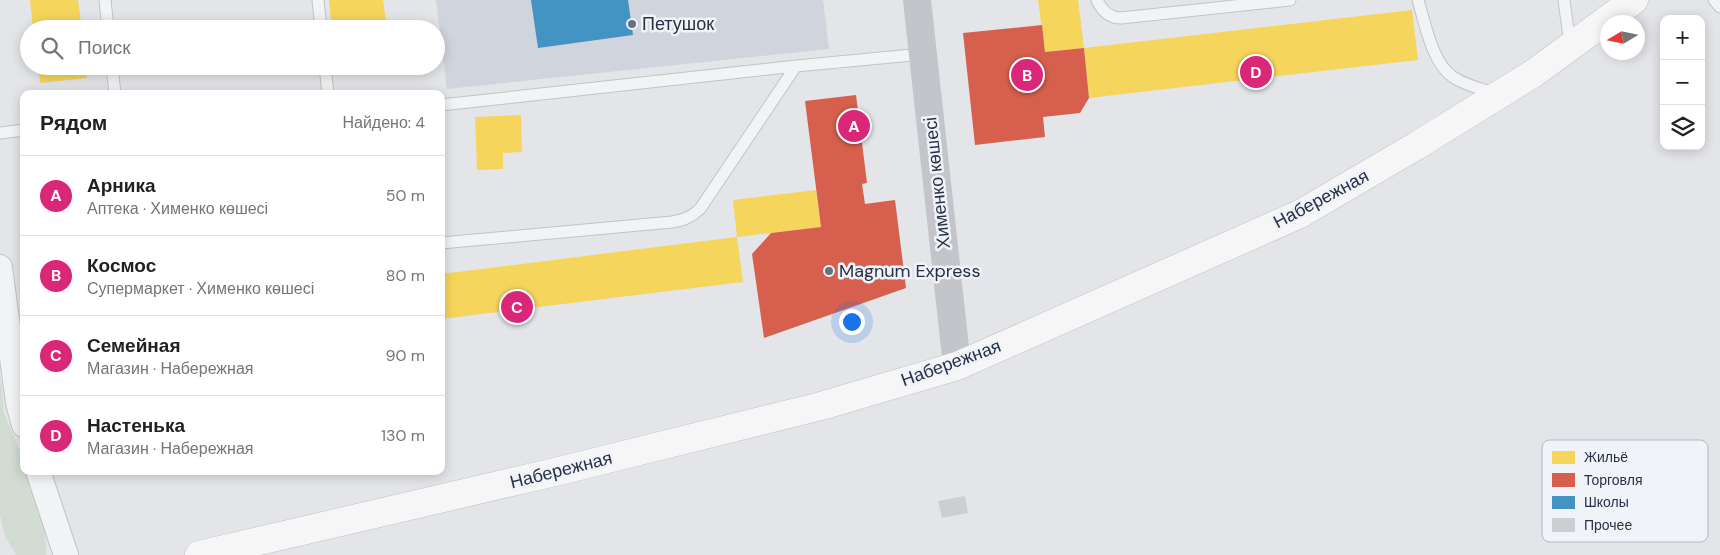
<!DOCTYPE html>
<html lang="ru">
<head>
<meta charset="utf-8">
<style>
	body { margin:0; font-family:"DM Sans",sans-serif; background:#f6f6f6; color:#202124 }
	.controls { position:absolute; right:15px; top:15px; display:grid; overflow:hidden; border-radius:10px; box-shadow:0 2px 12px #0003 }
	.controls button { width:45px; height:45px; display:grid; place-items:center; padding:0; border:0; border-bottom:1px solid #e0e0e0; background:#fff; color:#202124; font:25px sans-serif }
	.compass { position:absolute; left:1600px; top:15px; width:45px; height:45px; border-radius:50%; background:#fff; box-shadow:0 2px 12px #0003; rotate:260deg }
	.you { position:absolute; left:851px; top:321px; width:18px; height:18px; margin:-12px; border:4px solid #fff; border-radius:50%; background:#1a73e8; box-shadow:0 0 0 8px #1a73e833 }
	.badge { display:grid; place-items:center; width:32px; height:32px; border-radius:50%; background:#db2777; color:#fff; font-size:16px; font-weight:700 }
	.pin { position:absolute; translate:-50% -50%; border:2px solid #fff; box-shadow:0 1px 5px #0006 }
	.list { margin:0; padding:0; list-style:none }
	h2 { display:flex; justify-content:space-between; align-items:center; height:65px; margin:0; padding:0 20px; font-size:21px }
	h2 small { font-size:16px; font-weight:400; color:#757577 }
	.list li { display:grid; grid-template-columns:32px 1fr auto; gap:15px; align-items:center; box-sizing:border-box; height:80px; padding:0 20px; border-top:1px solid #e0e0e0 }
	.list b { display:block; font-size:19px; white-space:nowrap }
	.list p { margin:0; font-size:16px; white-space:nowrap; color:#757577 }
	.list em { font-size:16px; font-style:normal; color:#757577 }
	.icon { flex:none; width:28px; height:28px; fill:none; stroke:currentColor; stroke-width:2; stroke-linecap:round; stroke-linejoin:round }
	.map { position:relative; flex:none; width:1720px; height:555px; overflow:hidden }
	.search { position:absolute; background:#fff; box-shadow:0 2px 12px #0003; left:20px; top:20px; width:425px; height:55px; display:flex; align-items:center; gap:12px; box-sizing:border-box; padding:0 18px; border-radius:28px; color:#757577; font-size:19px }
	.panel { position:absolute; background:#fff; box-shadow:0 2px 12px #0003; left:20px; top:90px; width:425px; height:385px; border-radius:10px }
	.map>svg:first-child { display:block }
	.built { fill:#d0d4dc }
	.green { fill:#d2dcd3 }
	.homes { fill:#f6d55c }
	.shops { fill:#d6604d }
	.schools { fill:#4393c3 }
	.building { fill:#cdced2 }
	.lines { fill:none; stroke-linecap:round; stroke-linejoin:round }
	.service-casing { stroke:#c1c3c7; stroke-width:13 }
	.minor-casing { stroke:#c1c3c7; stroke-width:26 }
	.primary-casing { stroke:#bfc2c6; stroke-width:29 }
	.service { stroke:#f2f3f5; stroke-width:11 }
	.minor { stroke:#f2f3f5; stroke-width:24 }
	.secondary { stroke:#c3c5ca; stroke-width:28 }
	.primary { stroke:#f6f6f7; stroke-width:28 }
	.poi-dot { fill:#696f7e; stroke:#f0f3f8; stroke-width:2 }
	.labels { text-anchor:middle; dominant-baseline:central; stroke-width:5; stroke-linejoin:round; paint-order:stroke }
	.poi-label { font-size:18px; fill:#283044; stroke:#f0f3f8; text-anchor:start }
	.street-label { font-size:18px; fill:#283044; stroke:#f0f3f8 }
	.key { fill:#f0f3f8; stroke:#b4b8c2; stroke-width:1 }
	.key-label { font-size:14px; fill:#283044 }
</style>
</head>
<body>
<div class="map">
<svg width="1720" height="555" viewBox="0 0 1720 555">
	<rect width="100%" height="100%" fill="#e3e5e9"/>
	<path class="built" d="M436,0h387l6,49 -382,40z"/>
	<path class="green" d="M0,374l4,39 20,48v10h4l17,52 1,32h-30l-11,-19 -5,-21z"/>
	<path class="homes" d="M30,0h48l4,29h-49z
		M329,0h54l4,29h-55z
		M1038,0h40l6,48 -39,4z
		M1412,10l6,50 -329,38 -5,-50z
		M38,66h48l1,12 -47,5z
		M521,115l1,37 -19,1v16l-26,1 -2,-53z
		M816,190l5,37 -84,10 -4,-37z
		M737,237l6,45 -302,37v-45z"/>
	<path class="shops" d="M1042,25l3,27 39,-4 5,50 -9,15 -37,4 2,20 -70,8 -12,-112z
		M856,95l11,88 -5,1 3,20 30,-4 11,88 -142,50 -12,-84 19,-21 50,-6 -16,-126z"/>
	<path class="schools" d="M531,0h97l5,35 -95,13z"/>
	<path class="building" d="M965,496l3,17 -26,5 -4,-17z"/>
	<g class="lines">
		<defs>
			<path id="service" d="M105,0l3,29
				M318,0l3,29
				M1097,0c5,11 12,18 24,18l169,-18
				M1418,0c7,23 14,63 35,77 13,9 30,12 44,17
				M1564,0l6,45
				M1714,0l6,7
				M112,66l3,28
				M325,66l3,28
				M441,105l355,-39 127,-12
				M0,133l24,-3
				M441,243l231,-21c12,-2 19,-5 28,-13l96,-143"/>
			<path id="minor" d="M0,267l18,136 6,22
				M38,471l28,84"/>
			<path id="primary" d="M199,555l356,-83 266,-66 136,-40 343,-152 116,-68 118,-73 100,-73"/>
		</defs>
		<use href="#service" class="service-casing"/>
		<use href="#minor" class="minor-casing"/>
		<use href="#primary" class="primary-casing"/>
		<use href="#service" class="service"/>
		<use href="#minor" class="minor"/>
		<path class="secondary" d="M917,0l40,366"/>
		<use href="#primary" class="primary"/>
	</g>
	<g class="poi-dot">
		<circle cx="632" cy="24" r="5"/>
		<circle cx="829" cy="271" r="5"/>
	</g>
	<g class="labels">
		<g class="poi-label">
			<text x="642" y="24">Петушок</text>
			<text x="839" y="271">Magnum Express</text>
		</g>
		<g class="street-label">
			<text transform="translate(937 183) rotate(-96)">Хименко көшесі</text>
			<text transform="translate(1321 199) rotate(-28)">Набережная</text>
			<text transform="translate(951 363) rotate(-20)">Набережная</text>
			<text transform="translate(561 470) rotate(-14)">Набережная</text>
		</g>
	</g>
	<rect x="1542" y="440" width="166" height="102" rx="8" class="key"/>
	<rect x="1552" y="451" width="23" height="13" fill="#f6d55c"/>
	<rect x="1552" y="473" width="23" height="14" fill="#d6604d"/>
	<rect x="1552" y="496" width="23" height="13" fill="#4393c3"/>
	<rect x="1552" y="518" width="23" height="14" fill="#cdced2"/>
	<g class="key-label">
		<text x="1584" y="462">Жильё</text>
		<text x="1584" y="485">Торговля</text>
		<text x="1584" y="507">Школы</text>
		<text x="1584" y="530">Прочее</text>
	</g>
</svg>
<div class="controls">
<button>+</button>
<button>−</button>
<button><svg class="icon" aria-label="layers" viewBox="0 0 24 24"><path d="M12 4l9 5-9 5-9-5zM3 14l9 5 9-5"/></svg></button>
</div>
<svg class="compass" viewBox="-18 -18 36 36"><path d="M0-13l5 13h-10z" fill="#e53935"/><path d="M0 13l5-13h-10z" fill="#757577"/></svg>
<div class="you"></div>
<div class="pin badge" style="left:854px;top:126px">A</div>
<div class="pin badge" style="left:1027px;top:75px">B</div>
<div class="pin badge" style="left:517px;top:307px">C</div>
<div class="pin badge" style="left:1256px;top:72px">D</div>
<div class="search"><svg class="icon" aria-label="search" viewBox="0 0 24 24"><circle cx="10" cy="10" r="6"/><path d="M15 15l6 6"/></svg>Поиск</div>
<section class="panel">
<h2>Рядом<small>Найдено: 4</small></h2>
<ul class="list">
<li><span class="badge">A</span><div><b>Арника</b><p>Аптека · Хименко көшесі</p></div><em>50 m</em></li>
<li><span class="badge">B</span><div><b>Космос</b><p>Супермаркет · Хименко көшесі</p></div><em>80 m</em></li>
<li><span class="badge">C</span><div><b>Семейная</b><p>Магазин · Набережная</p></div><em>90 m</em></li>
<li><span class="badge">D</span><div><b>Настенька</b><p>Магазин · Набережная</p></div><em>130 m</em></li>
</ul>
</section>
</div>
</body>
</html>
